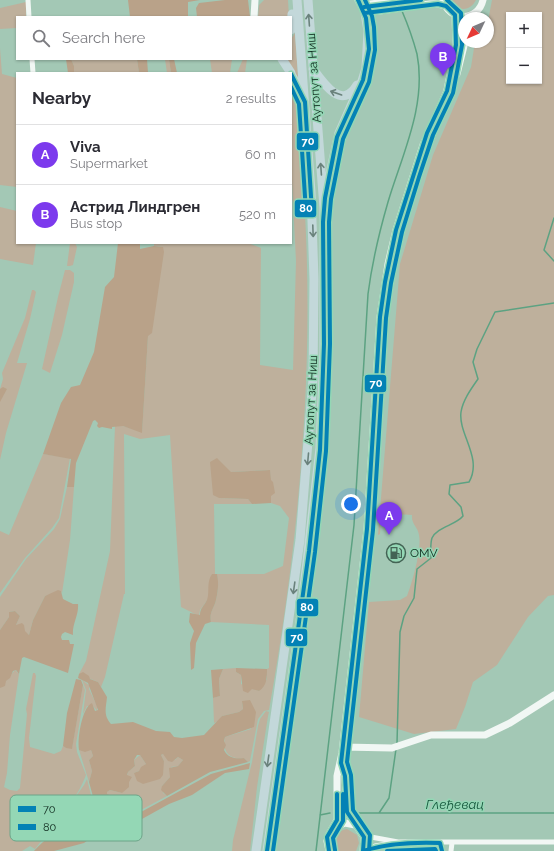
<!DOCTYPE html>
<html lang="en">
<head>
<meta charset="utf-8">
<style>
	body { margin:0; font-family:Raleway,sans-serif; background:#f2f2f3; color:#2b2b33 }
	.controls { position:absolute; right:12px; top:12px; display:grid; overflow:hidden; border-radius:0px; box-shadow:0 1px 3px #0004 }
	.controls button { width:36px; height:36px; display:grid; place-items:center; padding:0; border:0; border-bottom:1px solid #e1e1e2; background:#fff; color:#2b2b33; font:20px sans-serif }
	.compass { position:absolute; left:458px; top:12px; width:36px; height:36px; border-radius:50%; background:#fff; box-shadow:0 1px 3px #0004; rotate:226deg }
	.you { position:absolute; left:351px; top:504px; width:14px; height:14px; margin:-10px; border:3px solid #fff; border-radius:50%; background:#1a73e8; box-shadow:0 0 0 6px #1a73e833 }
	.badge { display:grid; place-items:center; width:26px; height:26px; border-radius:50%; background:#7c3aed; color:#fff; font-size:13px; font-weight:700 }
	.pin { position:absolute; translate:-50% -33px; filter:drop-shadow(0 1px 2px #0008) }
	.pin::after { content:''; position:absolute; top:21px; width:14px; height:12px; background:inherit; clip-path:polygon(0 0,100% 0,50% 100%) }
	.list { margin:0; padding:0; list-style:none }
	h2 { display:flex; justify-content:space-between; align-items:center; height:52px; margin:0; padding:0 16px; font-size:17px }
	h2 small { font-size:13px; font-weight:400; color:#7c7c81 }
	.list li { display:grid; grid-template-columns:26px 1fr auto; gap:12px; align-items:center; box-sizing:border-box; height:60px; padding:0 16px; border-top:1px solid #e1e1e2 }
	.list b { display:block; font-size:15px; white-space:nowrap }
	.list p { margin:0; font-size:13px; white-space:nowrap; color:#7c7c81 }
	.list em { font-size:13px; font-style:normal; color:#7c7c81 }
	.icon { flex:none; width:22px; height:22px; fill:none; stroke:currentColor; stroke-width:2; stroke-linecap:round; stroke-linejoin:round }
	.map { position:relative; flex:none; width:554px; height:851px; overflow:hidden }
	.search { position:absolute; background:#fff; box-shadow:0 1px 3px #0004; left:16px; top:16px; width:276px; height:44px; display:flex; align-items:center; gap:10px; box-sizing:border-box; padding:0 14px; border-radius:0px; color:#7c7c81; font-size:15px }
	.panel { position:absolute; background:#fff; box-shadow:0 1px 3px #0004; left:16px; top:72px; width:276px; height:172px; border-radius:0px }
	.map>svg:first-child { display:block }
	.green { fill:#beb09c; fill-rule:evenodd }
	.forest { fill:#b9a289 }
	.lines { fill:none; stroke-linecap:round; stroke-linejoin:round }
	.stream { stroke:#5ca282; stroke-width:1.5 }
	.street { stroke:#f1f7f4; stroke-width:5 }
	.secondary { stroke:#f1f7f4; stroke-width:7 }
	.highway { stroke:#c3d8da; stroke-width:9 }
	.bus-1-casing { stroke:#94d7b5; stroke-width:7 }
	.bus-2-casing { stroke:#94d7b5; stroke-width:7 }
	.bus-1 { stroke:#0382b5; stroke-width:4 }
	.bus-2 { stroke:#0382b5; stroke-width:4 }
	.oneway { stroke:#6a827c }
	.labels { text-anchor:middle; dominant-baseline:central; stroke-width:3; stroke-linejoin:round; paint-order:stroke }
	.street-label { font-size:12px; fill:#102c1f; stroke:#94d7b5 }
	.poi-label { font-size:12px; fill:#102c1f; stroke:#94d7b5; text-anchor:start }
	.water-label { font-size:13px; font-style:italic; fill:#14553b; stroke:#94d7b5 }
	.key { fill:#94d7b5; stroke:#6ca488; stroke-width:1 }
	.key-label { font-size:11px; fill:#102c1f }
	.line-badge { stroke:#94d7b5; stroke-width:1.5 }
	.badge-label { font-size:11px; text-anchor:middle; font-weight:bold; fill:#fff }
</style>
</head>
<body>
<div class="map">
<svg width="554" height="851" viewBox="0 0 554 851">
	<rect width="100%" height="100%" fill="#a3c8b5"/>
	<path class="green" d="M264,0h24l1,17h-31l1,-12z
		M451,0h25c-6,12 -20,12 -25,0z
		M492,0h62v595l-6,1 -20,21 -31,48 -24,17 -8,25 -9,22 -42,5 -55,-17 10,-115 31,-2 7,-4c5,-13 15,-47 12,-61 -1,-8 -8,-11 -7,-20l-31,-2 -1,21 -2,1 22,-271 33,-109 38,-88 4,-25h13v-21zM509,15h30v66h-30z
		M26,2v15h-9v11l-17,1v-21z
		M295,33l3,43h-1l-13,-17h7v-20z
		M0,48l2,26 15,4v109l-17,-2z
		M71,59h66l2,14h-65v-7z
		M165,59h4l2,14h-4z
		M210,59h22l-2,14h-18z
		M243,59h4l-2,14h-8z
		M291,83c13,42 12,87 14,131 9,166 -7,333 -36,496l-5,1 -6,8 -8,42 -2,1 -4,-4c-15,2 -22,-6 -19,-21l26,-8 -9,-28 1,8 -4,3 -17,4 -2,4 -6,3 -1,-25 7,-2 -1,-17 4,-10 13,-1v4l5,3v9l18,7 8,-12v-10l2,-1v-43l-58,-3c-2,-10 3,-13 5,-22 2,-8 3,-18 1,-26h47l19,-8 6,-48 -9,-12 -9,-3 -1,-33 -39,2 -12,26 29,1 4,5h-38l1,70h-3l-4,25 -8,11 -1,6 -18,-9 -11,-172 -30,4 -16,-5 1,160h-1l-19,83 -4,10 -3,-5 -19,-8 7,-13 24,-110 5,-125h8l19,6 6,-96 15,-89 -9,-1v-3h94l13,5 -1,117 33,5 3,-109 -5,-99z
		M0,207l17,4v32h19l-3,22 -33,-6z
		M70,243h5l2,4 -4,18 -3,1h-3z
		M65,270h5l4,3v9l-12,53 -12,38 -8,-4 16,-72z
		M32,290h2l2,2 -6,27 -13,44h10l-21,70 -6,27v-71l3,-10 -1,-6 23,-55z
		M43,454l27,4 -11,60 -7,10 -27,30 -25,35v-62l9,4z
		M67,487h7l-4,53 -8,53 -1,-2 -16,5 -12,24 -4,15 -13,-10 4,-9 -5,-5 -6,1v5l-9,13v-33l26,-38 28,-30 6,-10z
		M15,670l4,4 -9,61 -3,38 -3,14 6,3 7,1 3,-3 7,-74 -1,-5 7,-36h2l1,3 -7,62 1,9 24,7 7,-3 2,-5 3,2h6l11,-63 2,5 -9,54 1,8 9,23c-10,27 -33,52 -51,74l-5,-3 -8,5h-22v-163z
		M82,680l8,6 -1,3 8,17v5l-4,-5h-6l-4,8 3,-24z
		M266,711l3,1 -1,4 -11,71 -7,64h-18l1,-11 19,-78 6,-36 2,-7z
		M79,750h12l2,6 -4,4 3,11 -3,11z
		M163,754l12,6 3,-3 5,3 -5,6 -7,1 -1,10 -8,9 1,7 4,3 -43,23 -8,-10 -2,-9 -7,-6v-2l3,-2 12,3 6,-21 7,-6 -1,-6 6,-5 6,9 -7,7 -5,2 28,-5 2,-7 -3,-6z
		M87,779l10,40 5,5 -29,2 -27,12 38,-53z
		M347,829l10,6 2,8 -3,8h-20c-7,-10 -1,-20 11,-22z"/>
	<path class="forest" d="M128,0h72l-12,2v15h-58z
		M225,0h23l2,17h-53l-1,-9 3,-5z
		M66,59h5l3,7v7h-6z
		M137,59h10l1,14h-9z
		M169,59h5l3,14h-6z
		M118,243h22v6l14,-3 9,1 1,5 -12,81 -4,3 -6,97 -19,-7 -11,1v2l-10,-2 -3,1 -2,-2 1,-3 -3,-3 -2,1 -17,42 -2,24h-7l4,-28 -28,-5 18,-51 10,-16 9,-2 14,-33 11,-65 9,-10z
		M3,387l4,2 -7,13v-13z
		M217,458l14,14 39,-2 1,10 2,2 2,11 -4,3v7l-19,1 -4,-5 -29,-1 -6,-3 -3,-33z
		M212,574h5c2,8 1,18 -1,26 -2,9 -7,12 -5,22l-6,2 -9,19 -2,25 -3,2 -1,-27 4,-12 -5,-9 1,-9 10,2c0,-7 4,-9 7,-15 3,-8 -1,-17 5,-26z
		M58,590l3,1 2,8 10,5h5c1,11 -6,20 -5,31l-8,-3 -3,2 -1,3 1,3h7l1,4h4l-6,29 -44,-16 -2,1 -3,16 -3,-4 -3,1 -3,7 -4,3 -1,5 -5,2v-58l9,-13v-5l6,-1 5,5 -4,9 6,-2 2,2 1,6 4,4 4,-15 12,-24z
		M236,668l31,1c0,8 0,17 -8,22l-7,-2 -4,4 -5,-2 -2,-16 -5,-3z
		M223,669l-4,10 1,17 -7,2 -2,-28z
		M83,672l6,4 1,3 8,3 9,15c-1,11 -4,18 4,27l22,-2 23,9 14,1 4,5 8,1 22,-3 18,-19 17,-4 4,-3 -1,-8 8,-1 6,12 -2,15 -29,10 -1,4 2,4 -2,5c4,8 11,9 20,8l4,4 -38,10 -43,24 -6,-6 1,-4 8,-9 -1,-9 9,-2 5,-6 -5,-3 -6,5 -4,-1 -5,-7 -2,1 3,6 -1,14 -3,4 -17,5 -6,-3 -3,-8 5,-2 2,-4 5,-3 -6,-9h-3l-3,5 1,6 -7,6 -1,3 5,2 -3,5v5l-7,6 -12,-3 -3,2v2l6,2 3,12 8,11 -13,4 -11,-1 -11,-40 3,-11 -3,-11 4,-4 -2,-6 -6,2 -6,-2c-2,-10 3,-43 13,-47l3,8 3,-1 -10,-27 -10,-5 1,-4z
		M76,679l5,1 2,5 -11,64 -6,-1 -3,-2 4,-33z
		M250,763l-1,6 -24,4 -33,22 -23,9 -36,20 -3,-6 81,-44z
		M102,824h11l-1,7 -17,4 -11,8 -30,8h-20c22,-24 37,-25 68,-27z"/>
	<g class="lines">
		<path class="stream" d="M554,218l-10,32 10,11
			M397,743l3,-111 4,-16 10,-18 3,-29 14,-11c0,-6 -1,-14 1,-20 5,-11 24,-13 31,-22l-2,-9 -12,-13 1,-9 19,-3c14,-24 -11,-48 -8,-70 2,-12 10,-23 17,-33l-5,-17 4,-13 18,-37 59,-9
			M357,813h197
			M379,813l10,-15 7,-49
			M320,815l10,-2
			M316,851l38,-326 14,-231c4,-31 11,-61 20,-92 14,-47 39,-97 29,-148 -4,-15 -9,-29 -15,-43"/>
		<path class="street" d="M28,0l1,17
			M32,59l1,14
			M362,832l9,5 27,5
			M440,843l2,8
			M363,851l12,-5 25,-4h154
			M451,851l1,-8"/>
		<path class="secondary" d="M358,0l7,13 65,-9h8l8,2
			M443,0c6,22 35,22 40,0
			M362,5l41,-5
			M254,17l1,-17
			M447,90l9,-45 -1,-30
			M343,747l49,1 39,-13h54l25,-12 44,-28
			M341,763l4,13 2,36 17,25 -1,14
			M333,828l12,-5 10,2
			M329,851l-2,-10 2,-7 8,-14v-44l5,-23 25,-224 13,-212 8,-53 8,-34 27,-85 24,-54 10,-17 8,-32"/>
		<path class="highway" d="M291,30l1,-16
			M282,59l9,14
			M313,69c10,14 29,42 44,16
			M291,74l12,23
			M326,192l13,-59 23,-52 4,-13 2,-37 -3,-18
			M256,851l44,-311 13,-160 1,-101 -3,-87 -14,-192
			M267,851l34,-237 19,-166 4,-95v-145l-16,-208"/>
		<defs>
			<path id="bus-1" d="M291,74l14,28 7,110
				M267,851l42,-300 11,-101 4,-106 -1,-122 2,-24 12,-61 26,-57 6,-31 -3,-31 -8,-18
				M329,851l-2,-14 10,-17v-26
				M363,851l1,-14 -17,-25 -2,-36 -4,-13 26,-234 13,-212 5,-35 11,-52 31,-97 20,-42 9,-46 -1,-30 -9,-9 -8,-2 -73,9
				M363,851c25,-8 51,-9 77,-8l2,8"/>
			<path id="bus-2" d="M364,7l57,-7
				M291,87l8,17 7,108
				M335,850l-2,-12 10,-17v-27
				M273,851l42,-299 11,-101 4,-107 -1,-122 2,-23 12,-60 26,-57 6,-32 -1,-23 -2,-11 -7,-16
				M369,851l1,-16 -17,-25 -2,-35 -4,-13 26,-232 13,-212 5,-35 11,-51 17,-55 14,-42 20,-42 9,-48 -1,-32 -14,-13
				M387,851l48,-2 1,2"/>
		</defs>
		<use href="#bus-1" class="bus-1-casing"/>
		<use href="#bus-2" class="bus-2-casing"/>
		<use href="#bus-1" class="bus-1"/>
		<use href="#bus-2" class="bus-2"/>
	</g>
	<defs><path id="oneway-shaft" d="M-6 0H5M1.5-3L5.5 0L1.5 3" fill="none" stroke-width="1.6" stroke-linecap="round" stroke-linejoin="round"/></defs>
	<g class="oneway">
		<use href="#oneway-shaft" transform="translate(309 20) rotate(-94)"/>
		<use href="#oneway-shaft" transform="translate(336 93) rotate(-161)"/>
		<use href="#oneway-shaft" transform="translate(321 169) rotate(-94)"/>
		<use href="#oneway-shaft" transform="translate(313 231) rotate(88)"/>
		<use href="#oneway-shaft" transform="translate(308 459) rotate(95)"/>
		<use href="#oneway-shaft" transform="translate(294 588) rotate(98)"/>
		<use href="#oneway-shaft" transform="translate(268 761) rotate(98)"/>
	</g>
	<defs>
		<symbol id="fuel-ring" viewBox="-11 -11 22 22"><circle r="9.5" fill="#94d7b5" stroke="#436354" stroke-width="1.5"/><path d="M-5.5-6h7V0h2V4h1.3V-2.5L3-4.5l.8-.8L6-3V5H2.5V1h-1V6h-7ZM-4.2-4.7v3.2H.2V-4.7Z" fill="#436354"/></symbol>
	</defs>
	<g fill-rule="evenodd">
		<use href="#fuel-ring" x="385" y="542" width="22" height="22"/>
	</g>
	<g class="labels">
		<g class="street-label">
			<text transform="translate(314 78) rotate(-94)">Аутопут за Ниш</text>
			<text transform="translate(311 400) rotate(-87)">Аутопут за Ниш</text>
		</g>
		<g class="poi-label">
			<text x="410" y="553">OMV</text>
		</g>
		<g class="water-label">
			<text x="455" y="804">Глеђевац</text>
		</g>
	</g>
	<rect x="10" y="795" width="132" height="46" rx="6" class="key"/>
	<rect x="18" y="806" width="18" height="6" fill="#0382b5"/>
	<rect x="18" y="824" width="18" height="6" fill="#0382b5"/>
	<g class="key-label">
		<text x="43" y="813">70</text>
		<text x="43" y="831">80</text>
	</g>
	<g class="line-badge">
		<rect x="296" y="132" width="23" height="19" rx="4" fill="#0382b5"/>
		<rect x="294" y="199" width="23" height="19" rx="4" fill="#0382b5"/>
		<rect x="364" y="374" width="23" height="19" rx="4" fill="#0382b5"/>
		<rect x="296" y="598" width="23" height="19" rx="4" fill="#0382b5"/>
		<rect x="285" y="628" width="23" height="19" rx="4" fill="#0382b5"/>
	</g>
	<g class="badge-label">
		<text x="308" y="145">70</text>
		<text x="306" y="212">80</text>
		<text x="376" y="387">70</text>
		<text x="307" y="611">80</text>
		<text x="297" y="641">70</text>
	</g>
</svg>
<div class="controls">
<button>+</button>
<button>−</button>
</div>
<svg class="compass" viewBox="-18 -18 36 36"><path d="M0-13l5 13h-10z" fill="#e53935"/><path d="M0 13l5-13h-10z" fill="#7c7c81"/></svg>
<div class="you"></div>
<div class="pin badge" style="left:389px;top:535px">A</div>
<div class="pin badge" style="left:443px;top:76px">B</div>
<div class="search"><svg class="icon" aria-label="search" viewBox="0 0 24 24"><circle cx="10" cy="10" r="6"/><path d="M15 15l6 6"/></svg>Search here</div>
<section class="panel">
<h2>Nearby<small>2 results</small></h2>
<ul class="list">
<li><span class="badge">A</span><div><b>Viva</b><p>Supermarket</p></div><em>60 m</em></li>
<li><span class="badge">B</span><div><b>Астрид Линдгрен</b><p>Bus stop</p></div><em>520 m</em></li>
</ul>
</section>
</div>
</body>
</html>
